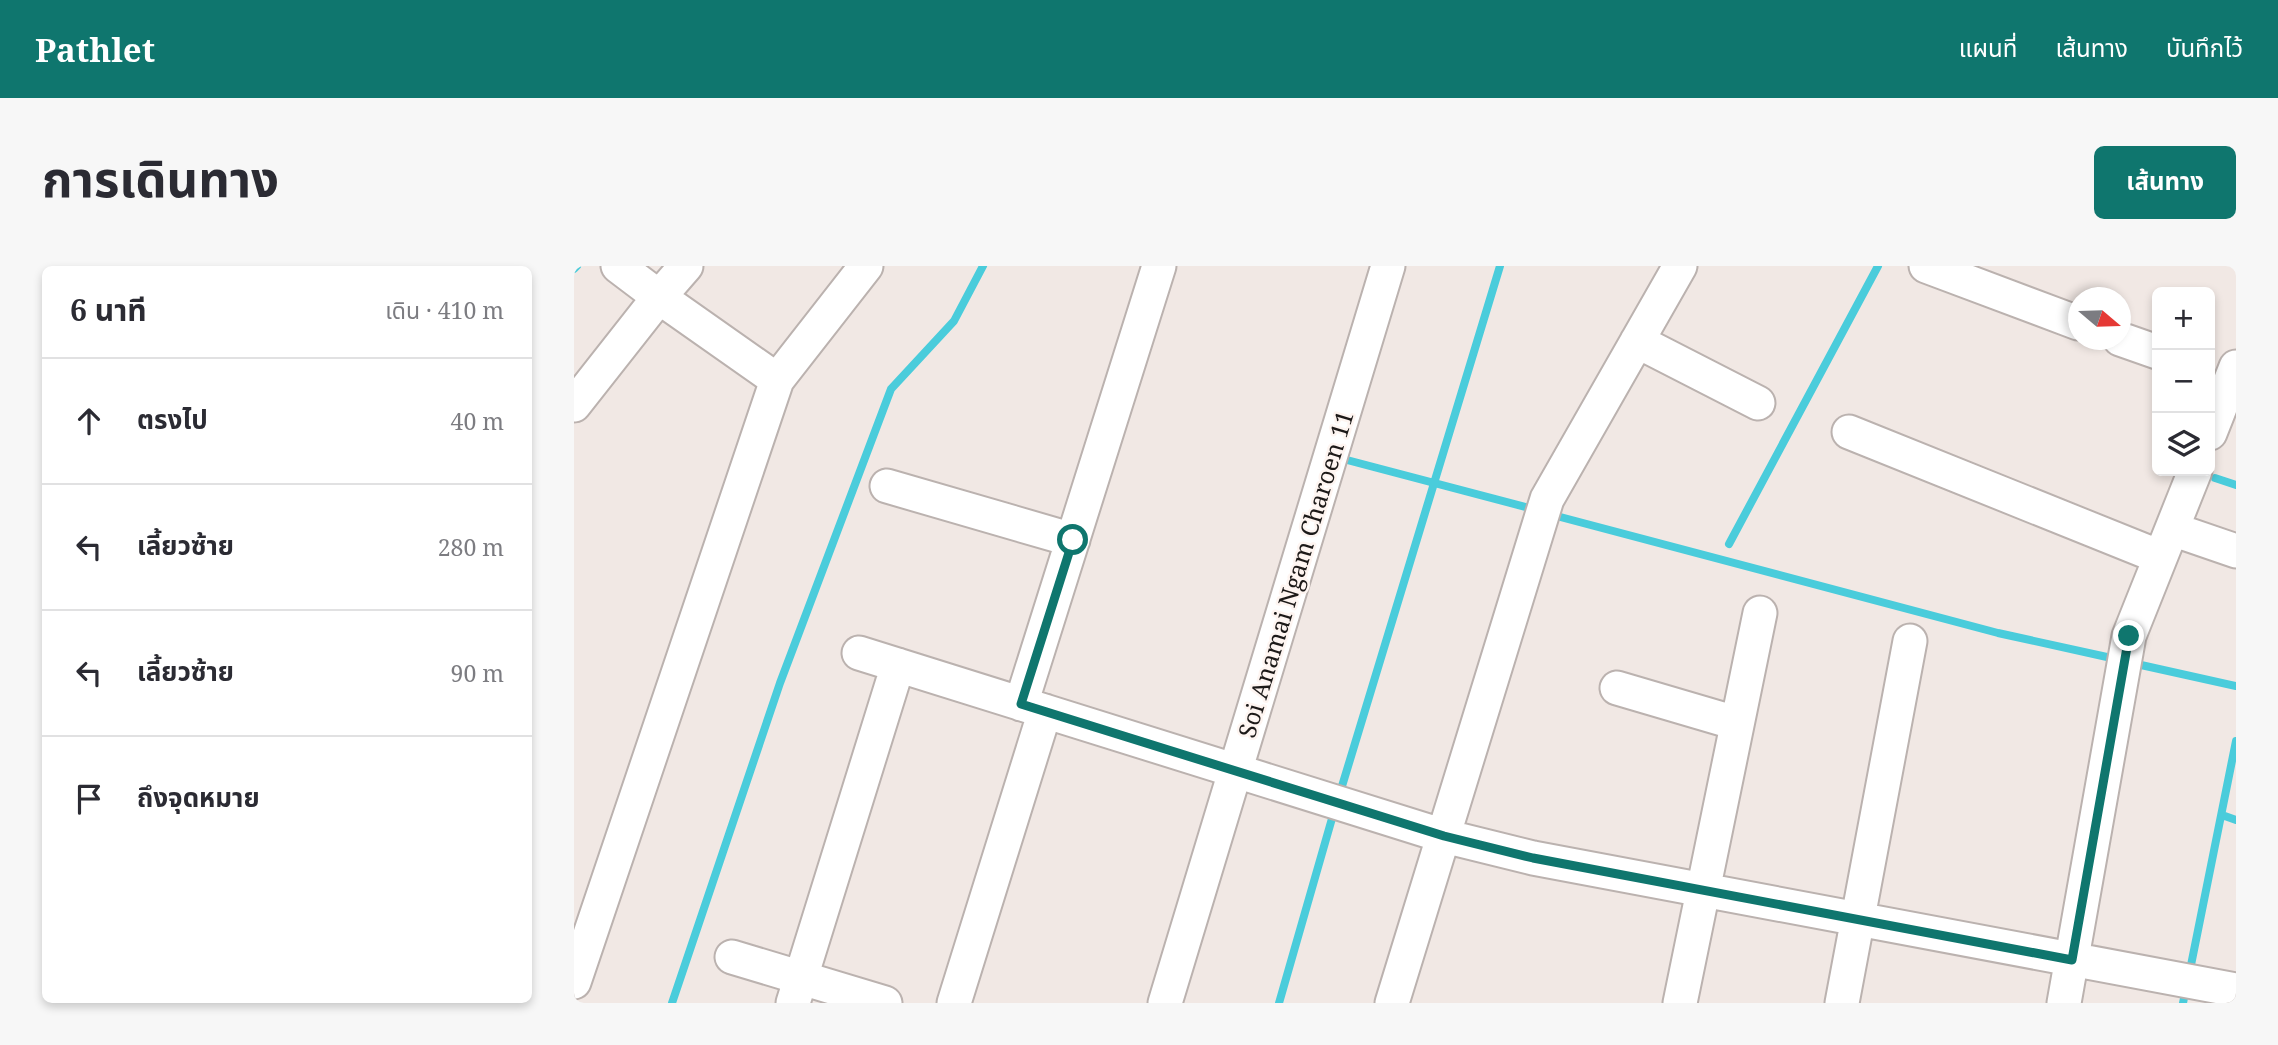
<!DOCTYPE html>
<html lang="th">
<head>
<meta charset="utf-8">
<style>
	body { margin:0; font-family:"Noto Serif","Noto Sans Thai",serif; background:#f7f7f7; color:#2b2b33 }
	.controls { position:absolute; right:21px; top:21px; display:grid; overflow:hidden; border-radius:10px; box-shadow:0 4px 10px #0003 }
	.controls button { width:63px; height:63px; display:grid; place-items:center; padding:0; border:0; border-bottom:2px solid #e1e1e2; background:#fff; color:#2b2b33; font:35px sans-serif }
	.compass { position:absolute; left:1494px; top:21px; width:63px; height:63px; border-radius:50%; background:#fff; box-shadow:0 4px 10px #0003; rotate:109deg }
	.stop { position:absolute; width:21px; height:21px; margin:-16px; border:5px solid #0f766e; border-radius:50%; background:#fff }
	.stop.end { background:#0f766e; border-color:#fff; box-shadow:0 2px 7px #0008 }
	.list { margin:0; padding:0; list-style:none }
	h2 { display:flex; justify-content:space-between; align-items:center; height:91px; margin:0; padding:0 28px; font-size:30px }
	h2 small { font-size:23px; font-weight:400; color:#7c7c81 }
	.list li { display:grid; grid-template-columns:46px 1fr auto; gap:21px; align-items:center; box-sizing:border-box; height:126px; padding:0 28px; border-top:2px solid #e1e1e2 }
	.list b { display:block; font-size:26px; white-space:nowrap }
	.list em { font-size:23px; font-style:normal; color:#7c7c81 }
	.icon { flex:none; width:38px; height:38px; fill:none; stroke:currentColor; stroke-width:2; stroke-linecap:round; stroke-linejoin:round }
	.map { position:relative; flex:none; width:1662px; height:737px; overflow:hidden; border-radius:10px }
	header { display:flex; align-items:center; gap:42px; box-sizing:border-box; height:98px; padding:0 35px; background:#0f766e; color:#fff }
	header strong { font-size:33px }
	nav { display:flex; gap:38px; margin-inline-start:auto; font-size:24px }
	.intro { display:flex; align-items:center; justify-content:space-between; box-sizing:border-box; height:168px; padding:0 42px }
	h1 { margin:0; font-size:49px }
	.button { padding:18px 32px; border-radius:10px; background:#0f766e; color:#fff; font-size:24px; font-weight:700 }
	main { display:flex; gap:42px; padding:0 42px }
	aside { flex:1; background:#fff; border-radius:10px; box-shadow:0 4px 10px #0003 }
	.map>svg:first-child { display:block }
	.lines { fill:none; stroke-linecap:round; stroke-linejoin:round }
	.stream { stroke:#4accdb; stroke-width:8 }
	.minor-casing { stroke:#bbb2af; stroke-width:37 }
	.minor { stroke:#fff; stroke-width:33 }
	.route { stroke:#0f766e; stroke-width:9 }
	.labels { text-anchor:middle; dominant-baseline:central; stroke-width:5; stroke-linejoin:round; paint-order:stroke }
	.street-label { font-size:24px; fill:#1c1918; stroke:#fef5f1 }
</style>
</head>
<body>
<header>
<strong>Pathlet</strong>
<nav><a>แผนที่</a><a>เส้นทาง</a><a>บันทึกไว้</a></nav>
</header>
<div class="intro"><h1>การเดินทาง</h1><a class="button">เส้นทาง</a></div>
<main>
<aside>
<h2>6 นาที<small>เดิน · 410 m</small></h2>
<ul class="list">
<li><svg class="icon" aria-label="ahead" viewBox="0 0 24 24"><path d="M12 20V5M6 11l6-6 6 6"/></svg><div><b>ตรงไป</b></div><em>40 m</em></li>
<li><svg class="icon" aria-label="left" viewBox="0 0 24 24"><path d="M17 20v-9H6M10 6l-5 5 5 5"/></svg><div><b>เลี้ยวซ้าย</b></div><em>280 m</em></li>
<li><svg class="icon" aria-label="left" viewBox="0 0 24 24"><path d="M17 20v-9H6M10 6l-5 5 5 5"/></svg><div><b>เลี้ยวซ้าย</b></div><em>90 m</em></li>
<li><svg class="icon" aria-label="arrive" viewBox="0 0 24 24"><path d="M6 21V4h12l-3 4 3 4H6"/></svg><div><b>ถึงจุดหมาย</b></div></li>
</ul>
</aside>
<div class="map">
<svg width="1662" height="737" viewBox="0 0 1662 737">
	<rect width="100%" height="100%" fill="#f1e8e4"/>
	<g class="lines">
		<path class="stream" d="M0,3l3,-3
			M773,194l190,50
			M1641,212l21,7
			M975,248l449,119 118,26
			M1155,278l149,-278
			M1558,397l104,23
			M765,530l161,-530
			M1648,549l14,5
			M1615,709l47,-234
			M98,737l108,-320 111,-294 63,-68 29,-55
			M705,737l56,-195
			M1609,737l3,-15"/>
		<defs>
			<path id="minor" d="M44,0l41,31 27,-31
				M1352,0l152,57
				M1546,73l37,13
				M1063,75l121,62
				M0,139l85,-108 118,83 89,-114
				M1275,166l311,125
				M1636,167l26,-66
				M313,220l186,54
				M1598,263l64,22
				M285,387l585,183 89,22 703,132
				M1043,422l119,35
				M447,438l138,-438
				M158,691l153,46
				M0,716l203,-602
				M219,737l105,-338
				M380,737l91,-292
				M591,737l223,-737
				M818,737l155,-504 133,-233
				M1106,737l80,-390
				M1268,737l68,-362
				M1490,737l65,-367 66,-165"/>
		</defs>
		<use href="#minor" class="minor-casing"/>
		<use href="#minor" class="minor"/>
	</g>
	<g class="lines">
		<path class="route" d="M499,274l-52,164 423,132 89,22 539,102 57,-324"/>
	</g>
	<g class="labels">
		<g class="street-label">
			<text transform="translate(721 308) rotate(-73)">Soi Anamai Ngam Charoen 11</text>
		</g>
	</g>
</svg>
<div class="controls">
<button>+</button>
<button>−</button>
<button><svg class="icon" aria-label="layers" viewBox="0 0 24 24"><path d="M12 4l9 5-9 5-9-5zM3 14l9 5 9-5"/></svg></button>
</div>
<svg class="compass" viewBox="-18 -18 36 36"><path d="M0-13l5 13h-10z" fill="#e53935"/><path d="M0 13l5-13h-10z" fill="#7c7c81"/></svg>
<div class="stop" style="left:499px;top:274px"></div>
<div class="stop end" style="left:1555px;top:370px"></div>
</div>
</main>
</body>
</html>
